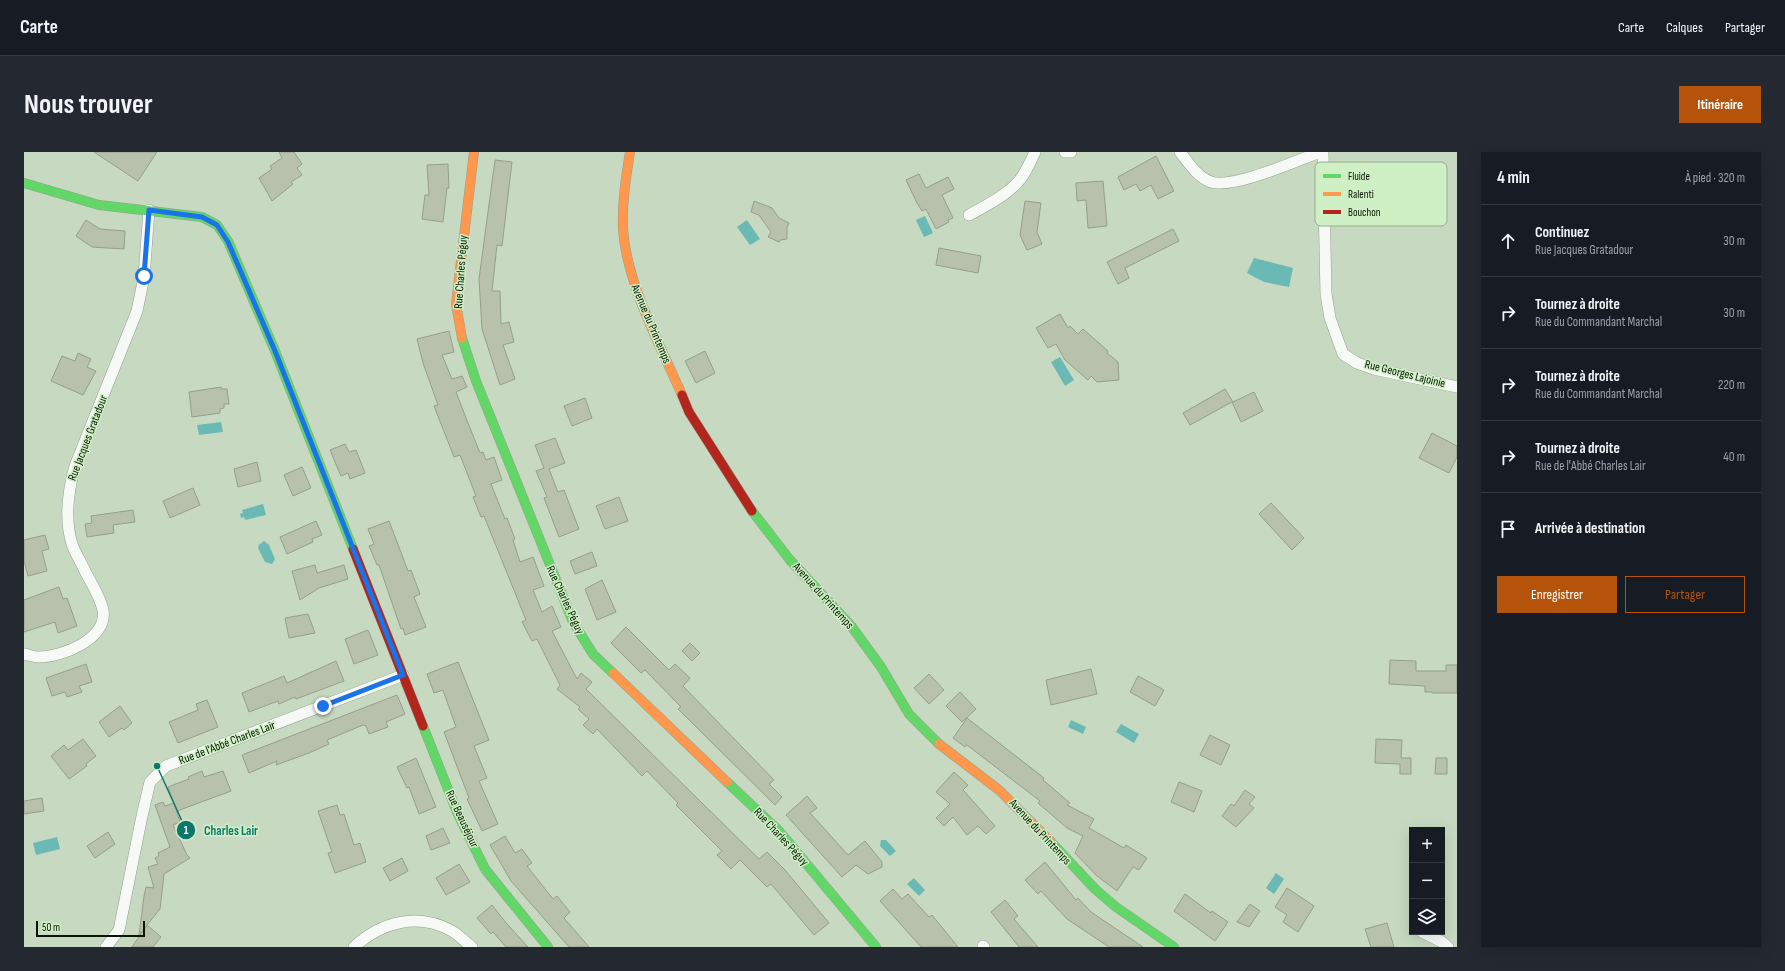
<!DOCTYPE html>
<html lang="fr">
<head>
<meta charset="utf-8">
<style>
	body { margin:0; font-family:"Sofia Sans Condensed",sans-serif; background:#242831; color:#f1f3f6 }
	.controls { position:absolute; right:12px; bottom:12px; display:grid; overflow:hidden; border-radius:0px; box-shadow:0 4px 16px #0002 }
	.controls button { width:36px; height:36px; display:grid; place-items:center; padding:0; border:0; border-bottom:1px solid #363941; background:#171b24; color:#f1f3f6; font:20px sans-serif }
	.scale { position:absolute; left:12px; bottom:10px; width:109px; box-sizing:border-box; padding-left:4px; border:2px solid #091506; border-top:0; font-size:11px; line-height:14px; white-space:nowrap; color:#091506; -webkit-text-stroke:3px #cff0c4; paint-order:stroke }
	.stop { position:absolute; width:12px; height:12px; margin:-9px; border:3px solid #1a73e8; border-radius:50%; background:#fff }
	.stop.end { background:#1a73e8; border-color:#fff; box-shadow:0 1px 4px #0008 }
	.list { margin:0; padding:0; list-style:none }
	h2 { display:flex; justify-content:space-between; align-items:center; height:52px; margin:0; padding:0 16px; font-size:17px }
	h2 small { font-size:13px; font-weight:400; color:#9ea1a6 }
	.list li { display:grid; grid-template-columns:26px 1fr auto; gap:12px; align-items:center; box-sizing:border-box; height:72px; padding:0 16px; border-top:1px solid #363941 }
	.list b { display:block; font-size:15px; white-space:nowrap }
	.list p { margin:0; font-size:13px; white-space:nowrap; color:#9ea1a6 }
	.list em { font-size:13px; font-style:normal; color:#9ea1a6 }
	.actions { display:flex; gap:8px; padding:12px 16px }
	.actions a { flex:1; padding:9px 0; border:1px solid #b45309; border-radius:0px; text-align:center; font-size:14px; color:#b45309 }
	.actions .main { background:#b45309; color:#fff }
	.icon { flex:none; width:22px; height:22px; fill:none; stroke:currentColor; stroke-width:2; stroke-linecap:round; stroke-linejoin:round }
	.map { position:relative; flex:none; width:1433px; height:795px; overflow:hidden; border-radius:0px }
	header { display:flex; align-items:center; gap:24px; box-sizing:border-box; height:56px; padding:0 20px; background:#171b24; border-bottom:1px solid #363941 }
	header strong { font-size:19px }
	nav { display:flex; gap:22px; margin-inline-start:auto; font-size:14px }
	.intro { display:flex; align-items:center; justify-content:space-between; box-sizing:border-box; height:96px; padding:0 24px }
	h1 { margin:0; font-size:28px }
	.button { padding:10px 18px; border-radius:0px; background:#b45309; color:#fff; font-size:14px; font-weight:700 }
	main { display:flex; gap:24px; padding:0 24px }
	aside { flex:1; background:#171b24; border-radius:0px; box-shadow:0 4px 16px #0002 }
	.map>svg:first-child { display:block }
	.water { fill:#6ab9b4 }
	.building { fill:#b7c1ac; stroke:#959f8b }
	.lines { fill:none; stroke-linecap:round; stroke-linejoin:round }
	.street-casing { stroke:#94a18f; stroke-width:12 }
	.fast-casing { stroke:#94a18f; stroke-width:10 }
	.slow-casing { stroke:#94a18f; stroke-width:10 }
	.jam-casing { stroke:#94a18f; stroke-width:10 }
	.street { stroke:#f7f9f6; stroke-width:11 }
	.fast { stroke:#63d668; stroke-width:9 }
	.slow { stroke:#ff974d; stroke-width:9 }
	.jam { stroke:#b3261e; stroke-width:9 }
	.route { stroke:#1a73e8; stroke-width:5 }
	.labels { text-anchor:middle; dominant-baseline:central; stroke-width:3; stroke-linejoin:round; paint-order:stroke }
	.street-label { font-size:12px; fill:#091506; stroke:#cff0c4 }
	.key { fill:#cff0c4; stroke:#94ae8b; stroke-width:1 }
	.key-label { font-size:11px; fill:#091506 }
	.leader { fill:none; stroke:#0f766e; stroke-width:1.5 }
	.callout-dot { fill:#0f766e; stroke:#cff0c4; stroke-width:1.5 }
	.mark-label { font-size:12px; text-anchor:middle; font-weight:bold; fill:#fff }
	.callout-label { font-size:13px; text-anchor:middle; font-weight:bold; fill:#0f766e; stroke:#cff0c4; stroke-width:3; stroke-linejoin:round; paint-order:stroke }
</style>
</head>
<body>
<header>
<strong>Carte</strong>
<nav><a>Carte</a><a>Calques</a><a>Partager</a></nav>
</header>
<div class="intro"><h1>Nous trouver</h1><a class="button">Itinéraire</a></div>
<main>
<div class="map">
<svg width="1433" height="795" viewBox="0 0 1433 795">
	<rect width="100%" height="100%" fill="#c7d9c1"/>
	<path class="water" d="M901,64l8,17 -9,4 -8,-17z
		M723,68l13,19 -10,6 -13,-18z
		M1230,106l39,10 -4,19 -25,-5 -17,-9z
		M1036,205l14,23 -9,6 -14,-24z
		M197,270l2,10 -24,3 -2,-10z
		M239,352l3,11 -21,5 -1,-3 -3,1 -1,-4 3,-1 -1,-3z
		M240,389l5,4 6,14 -3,5 -7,-2 -7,-14 1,-3z
		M1047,568l15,7 -3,7 -15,-7z
		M1097,572l18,10 -5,9 -18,-11z
		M33,685l3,12 -24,6 -3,-12z
		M857,688h5l10,11 -6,5 -10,-10z
		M1252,721l8,6 -10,15 -8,-6z
		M890,726l11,12 -6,6 -12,-12z"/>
	<path class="building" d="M70,0h63l-19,29z
		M255,0h15l8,12 -5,4 5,7 -11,7 2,2 -21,17 -13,-23 13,-9 -2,-3 12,-8z
		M1132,4l18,35 -16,8 -7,-14 -11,6 -4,-7 -12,6 -6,-13z
		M471,8l17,2 -10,84 -5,-1 -5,46h8l1,33 8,-2 5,20 -11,3 12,34 -15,6 -18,-56 -3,-50z
		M424,12l1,24h-2l-4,34 -21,-3 3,-24h4l-2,-30z
		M895,22l7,14 22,-11 6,12 -12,6 11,23 -5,2 1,2 -13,7 -10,-20 -4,2 -5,-8 -11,-23z
		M1079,29l4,45 -19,2 -2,-28 -9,1 -1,-18z
		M730,49l18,7 7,10 10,5 -2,4v12l-7,1 -1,2 -11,-5 3,-5 -12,-17 -8,-3z
		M1001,49l16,2 -4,29 5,12 -15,6 -7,-15z
		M62,68l14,9 25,2 -1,18 -32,-2 -16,-11z
		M1149,77l6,12 -54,27 4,10 -11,6 -11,-22z
		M915,96l42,8 -3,17 -42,-8z
		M1036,162l8,14 2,-2 8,8 5,-5 25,22 -1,2 11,9 1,18 -22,2 -6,-6 -3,4 -23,-20 -9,-16 -8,4 -12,-20z
		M425,179l5,21 -12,3 10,24 10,-3 5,11 -11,5 12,31 12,30 3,-1 3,8 8,-3 8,23 -11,4 14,35 2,-1 8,21 -2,1 7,22 13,-5 11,29 -11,4 9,22 10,-6 9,21 -9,4 25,48 4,-6 11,9 -6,7 173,170 8,-7 18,18 44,53 -15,12 -43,-51 -4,3 -27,-27 -9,9 -14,-14 5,-4 -46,-46 2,-2 -31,-32 -5,5 -45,-47 -4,5 -10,-9 6,-6 -11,-10 2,-2 -23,-18 3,-4 -23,-46 -5,2 -10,-19 4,-2 -42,-104 -3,1 -8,-20 3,-1 -16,-41 -6,2 -20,-51 4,-1 -15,-42 -6,-24z
		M681,199l10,22 -19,10 -11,-22z
		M54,201l13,6 -4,8 9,4 -13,24 -32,-14 11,-25 13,5z
		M197,235v2h6l2,15h-5v4l-4,1v4l-28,4 -3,-25z
		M1201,237l8,13 21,-10 9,19 -22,11 -9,-20 -42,23 -7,-12z
		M561,246l7,20 -20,8 -8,-20z
		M1408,281l25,13v11l-8,16 -30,-15z
		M531,286l10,25 -16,6 9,23 6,-2 15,39 -20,8 -15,-39 3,-1 -11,-26 8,-3 -9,-23z
		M321,292l4,8 7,-2 9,23 -15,6 -2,-6 -7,3 -11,-26z
		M233,310l4,19 -23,6 -4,-18z
		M278,315l9,21 -18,8 -9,-21z
		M169,336l7,17 -30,13 -7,-17z
		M595,345l9,24 -23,8 -9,-23z
		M1247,351l33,35 -12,12 -33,-36z
		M109,358l2,12 -22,3 1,8 -27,4 -2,-13 7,-1 -1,-7z
		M292,369l6,14 -10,4 1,3 -26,12 -7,-17z
		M365,369l19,50 3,-1 9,24 -6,3 12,30 -21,8 -2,-7 -2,1 -22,-64h-2l-8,-19 5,-2 -6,-15z
		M21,383l4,14 -7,2 5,20 -19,5 -4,-15v-21z
		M568,400l5,14 -22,8 -5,-13z
		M291,413l2,8 27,-8 4,14 -29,9 -19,12 -8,-29z
		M578,428l14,32 -19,8 -12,-31z
		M35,435l4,12 4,-1 10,28 -19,7 -3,-11 -31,10v-32z
		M284,462l7,19 -26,5 -4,-20z
		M602,475l43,43 6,-6 15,14 -7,8 91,94 -5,4 13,13 -7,8 -97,-96 3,-2 -36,-37 -4,3 -30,-30z
		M344,478l10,25 -24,9 -9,-25z
		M666,491l10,10 -8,8 -10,-10z
		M1366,508l26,1v10h30v-6h11v28h-25v-1h-7v-6l-36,-2z
		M312,509l8,20 -48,18 -1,-2 -16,7 -1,-3 -29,11 -7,-19 42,-17 3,7z
		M434,510l31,78 -15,6 13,32 -8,3 19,43 -16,7 -15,-32 2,-1 -25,-66 12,-5 -13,-37 -9,3 -7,-19z
		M62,512l6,18 -13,4 3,6 -15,5 -2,-5 -13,4 -6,-18z
		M1067,517l6,25 -46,11 -5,-25z
		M905,522l15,16 -15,14 -15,-16z
		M1114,524l26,14 -9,16 -25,-14z
		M936,540l16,17 -14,13 -16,-16z
		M373,543l8,19 -19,8 2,5 -19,7 -3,-8 -3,-1 -36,15 2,4 -20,9 -33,12 1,-4 -28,12 -7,-18z
		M183,548l11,27 -40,16 -9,-21 29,-12 -2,-6z
		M96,554l12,17 -8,7 -2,-2 -13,9 -10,-15z
		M943,566l77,60 -1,2 27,23 -3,2 27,14 -5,9 35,20 2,-3 21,13 -8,12 -6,-3 -16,24 -20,-15 -22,-23 8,-17 -16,-8 -29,-25 2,-2 -73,-56 -2,2 -12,-9z
		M1186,583l20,10 -9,20 -21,-10z
		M59,587l13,17 -10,8 1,2 -18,13 -18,-23 13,-11 4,5z
		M1352,587l26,1 -1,18h10v16h-11v-10l-25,-1z
		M392,606l20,49 -17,7 -10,-27 -2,1 -10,-21z
		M1412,606h11v16h-12z
		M178,619l2,6 19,-6 8,20 -54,20 -9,-24 21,-8 -1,-2z
		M930,620l14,13 -5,5 32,36 -9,8 -8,-8 -11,9 -14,-18 -9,9 -8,-8 14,-14 -14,-12z
		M1155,630l23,9 -8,21 -23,-10z
		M1221,638l10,7 -6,7 5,4 -18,19 -14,-11 9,-12 3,2z
		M783,644l10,12 -7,5 38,42 17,-14 17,21v5l-14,7 -12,-9 -14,12 -56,-62z
		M18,646l2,13 -20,3v-13z
		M139,650l2,4 9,-3 6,19 -7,3 14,30 3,3 -26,16 -4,35 -21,26 5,-39 2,-9 8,1 -6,-21 10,-3 -3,-6 4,-2 -1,-3 12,-6 -15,-42z
		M313,653l3,10 4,-1 10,31 6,-2 6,19 -31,11 -7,-20 4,-1 -14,-41z
		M419,676l7,15 -19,7 -5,-14z
		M84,680l7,12 -20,14 -8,-12z
		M481,684l10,17 7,-4 10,14 -5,3 26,33 4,-3 13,16 -6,6 25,29h-20l-58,-66 -21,-36z
		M378,706l6,13 -18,10 -7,-13z
		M1021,710l31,38 2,-2 13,14 52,35h-34l-42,-28 -26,-28 -3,3 -13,-14z
		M435,712l11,18 -24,13 -10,-17z
		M1263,736l27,18 -16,26 -15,-10 4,-7 -12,-8z
		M869,737l9,10 6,-5 21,23 3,-2 26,32h-37l-41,-46z
		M1161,742l26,19 1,-2 16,11 -13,19 -41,-30z
		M981,748l13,16 -4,3 24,28h-19l-28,-35z
		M1226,752l10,7 -11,16 -12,-5z
		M468,753l15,19 21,23h-22l-13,-15 -2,2 -14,-16z
		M1363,771l7,24h-23l-6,-18z
		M123,773l14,12 -8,10h-21z"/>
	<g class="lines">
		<defs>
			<path id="street" d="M1041,0h6
				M1156,0c8,10 17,25 31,30 22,7 85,-21 109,-30
				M1299,0l3,142 4,24 13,36 14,9 17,6 83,18
				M945,63c20,-11 45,-23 56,-43 4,-7 7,-14 10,-20
				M0,502c5,1 10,3 15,3 23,0 69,-18 64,-47 -3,-14 -12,-27 -18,-39 -4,-9 -10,-18 -13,-27 -8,-26 -4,-53 3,-78l62,-155 7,-34 5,-67
				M1398,780l20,10 6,5
				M959,794l1,1
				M82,795l13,-17 23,-114 8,-34 16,-16 237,-91
				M330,795c27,-25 64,-35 98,-16 7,4 13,11 20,16"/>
			<path id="fast" d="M0,31l75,22 103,12 15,8 11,16 47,110 78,198
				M438,186l14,43 97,241 20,32 20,19
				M728,359l38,49 62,67 29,40 28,47 30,30
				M399,574l34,86 28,57 63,78
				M703,630l52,49 97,116
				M1026,689l45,48 21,18 58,40"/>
			<path id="slow" d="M606,0c-4,25 -8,50 -7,76 3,54 37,117 59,167
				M438,186l-6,-34 18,-152
				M589,521l114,109
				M915,592l60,46 51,51"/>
			<path id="jam" d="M658,243l7,17 63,99
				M329,397l70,177"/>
		</defs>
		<use href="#street" class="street-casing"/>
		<use href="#fast" class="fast-casing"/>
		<use href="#slow" class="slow-casing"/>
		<use href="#jam" class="jam-casing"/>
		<use href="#street" class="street"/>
		<use href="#fast" class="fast"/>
		<use href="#slow" class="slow"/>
		<use href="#jam" class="jam"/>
	</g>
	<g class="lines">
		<path class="route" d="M120,124l5,-66 53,7 15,8 11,17 47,109 128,324 -80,31"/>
	</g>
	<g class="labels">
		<g class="street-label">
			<text transform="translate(437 120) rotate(-86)">Rue Charles Péguy</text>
			<text transform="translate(627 172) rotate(67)">Avenue du Printemps</text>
			<text transform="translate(1381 222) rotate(14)">Rue Georges Lajoinie</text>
			<text transform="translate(64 286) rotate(-69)">Rue Jacques Gratadour</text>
			<text transform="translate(799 444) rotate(48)">Avenue du Printemps</text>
			<text transform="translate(541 448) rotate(65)">Rue Charles Péguy</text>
			<text transform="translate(203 591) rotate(-21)">Rue de l'Abbé Charles Lair</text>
			<text transform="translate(438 667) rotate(65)">Rue Beauséjour</text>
			<text transform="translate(1016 680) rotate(47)">Avenue du Printemps</text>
			<text transform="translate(757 685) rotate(47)">Rue Charles Péguy</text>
		</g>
	</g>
	<rect x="1291" y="10" width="132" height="64" rx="6" class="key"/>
	<rect x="1299" y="22" width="18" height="4" fill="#63d668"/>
	<rect x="1299" y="40" width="18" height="4" fill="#ff974d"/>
	<rect x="1299" y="58" width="18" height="4" fill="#b3261e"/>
	<g class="key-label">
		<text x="1324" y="28">Fluide</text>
		<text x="1324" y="46">Ralenti</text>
		<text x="1324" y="64">Bouchon</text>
	</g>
	<path class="leader" d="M133 614L162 678"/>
	<g class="callout-dot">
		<circle cx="133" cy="614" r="4"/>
		<circle cx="162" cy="678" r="10"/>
	</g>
	<g class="mark-label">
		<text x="162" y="682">1</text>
	</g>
	<g class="callout-label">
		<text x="207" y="683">Charles Lair</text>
	</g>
</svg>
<div class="controls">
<button>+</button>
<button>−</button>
<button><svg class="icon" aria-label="layers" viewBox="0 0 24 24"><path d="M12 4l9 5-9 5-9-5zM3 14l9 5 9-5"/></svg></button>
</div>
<div class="scale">50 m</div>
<div class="stop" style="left:120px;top:124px"></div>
<div class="stop end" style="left:299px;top:554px"></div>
</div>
<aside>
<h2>4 min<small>À pied · 320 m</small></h2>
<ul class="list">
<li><svg class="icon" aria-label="ahead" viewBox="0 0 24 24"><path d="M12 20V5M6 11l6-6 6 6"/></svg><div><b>Continuez</b><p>Rue Jacques Gratadour</p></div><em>30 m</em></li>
<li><svg class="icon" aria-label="right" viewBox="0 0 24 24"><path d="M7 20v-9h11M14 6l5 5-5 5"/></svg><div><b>Tournez à droite</b><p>Rue du Commandant Marchal</p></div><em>30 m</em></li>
<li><svg class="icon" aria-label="right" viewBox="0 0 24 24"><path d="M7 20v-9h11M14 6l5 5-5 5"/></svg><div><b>Tournez à droite</b><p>Rue du Commandant Marchal</p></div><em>220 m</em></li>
<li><svg class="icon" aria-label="right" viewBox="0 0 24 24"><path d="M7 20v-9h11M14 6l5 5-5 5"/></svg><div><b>Tournez à droite</b><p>Rue de l'Abbé Charles Lair</p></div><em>40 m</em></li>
<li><svg class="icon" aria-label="arrive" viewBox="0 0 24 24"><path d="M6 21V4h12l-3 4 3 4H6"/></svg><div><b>Arrivée à destination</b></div></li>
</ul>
<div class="actions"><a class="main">Enregistrer</a><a>Partager</a></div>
</aside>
</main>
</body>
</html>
